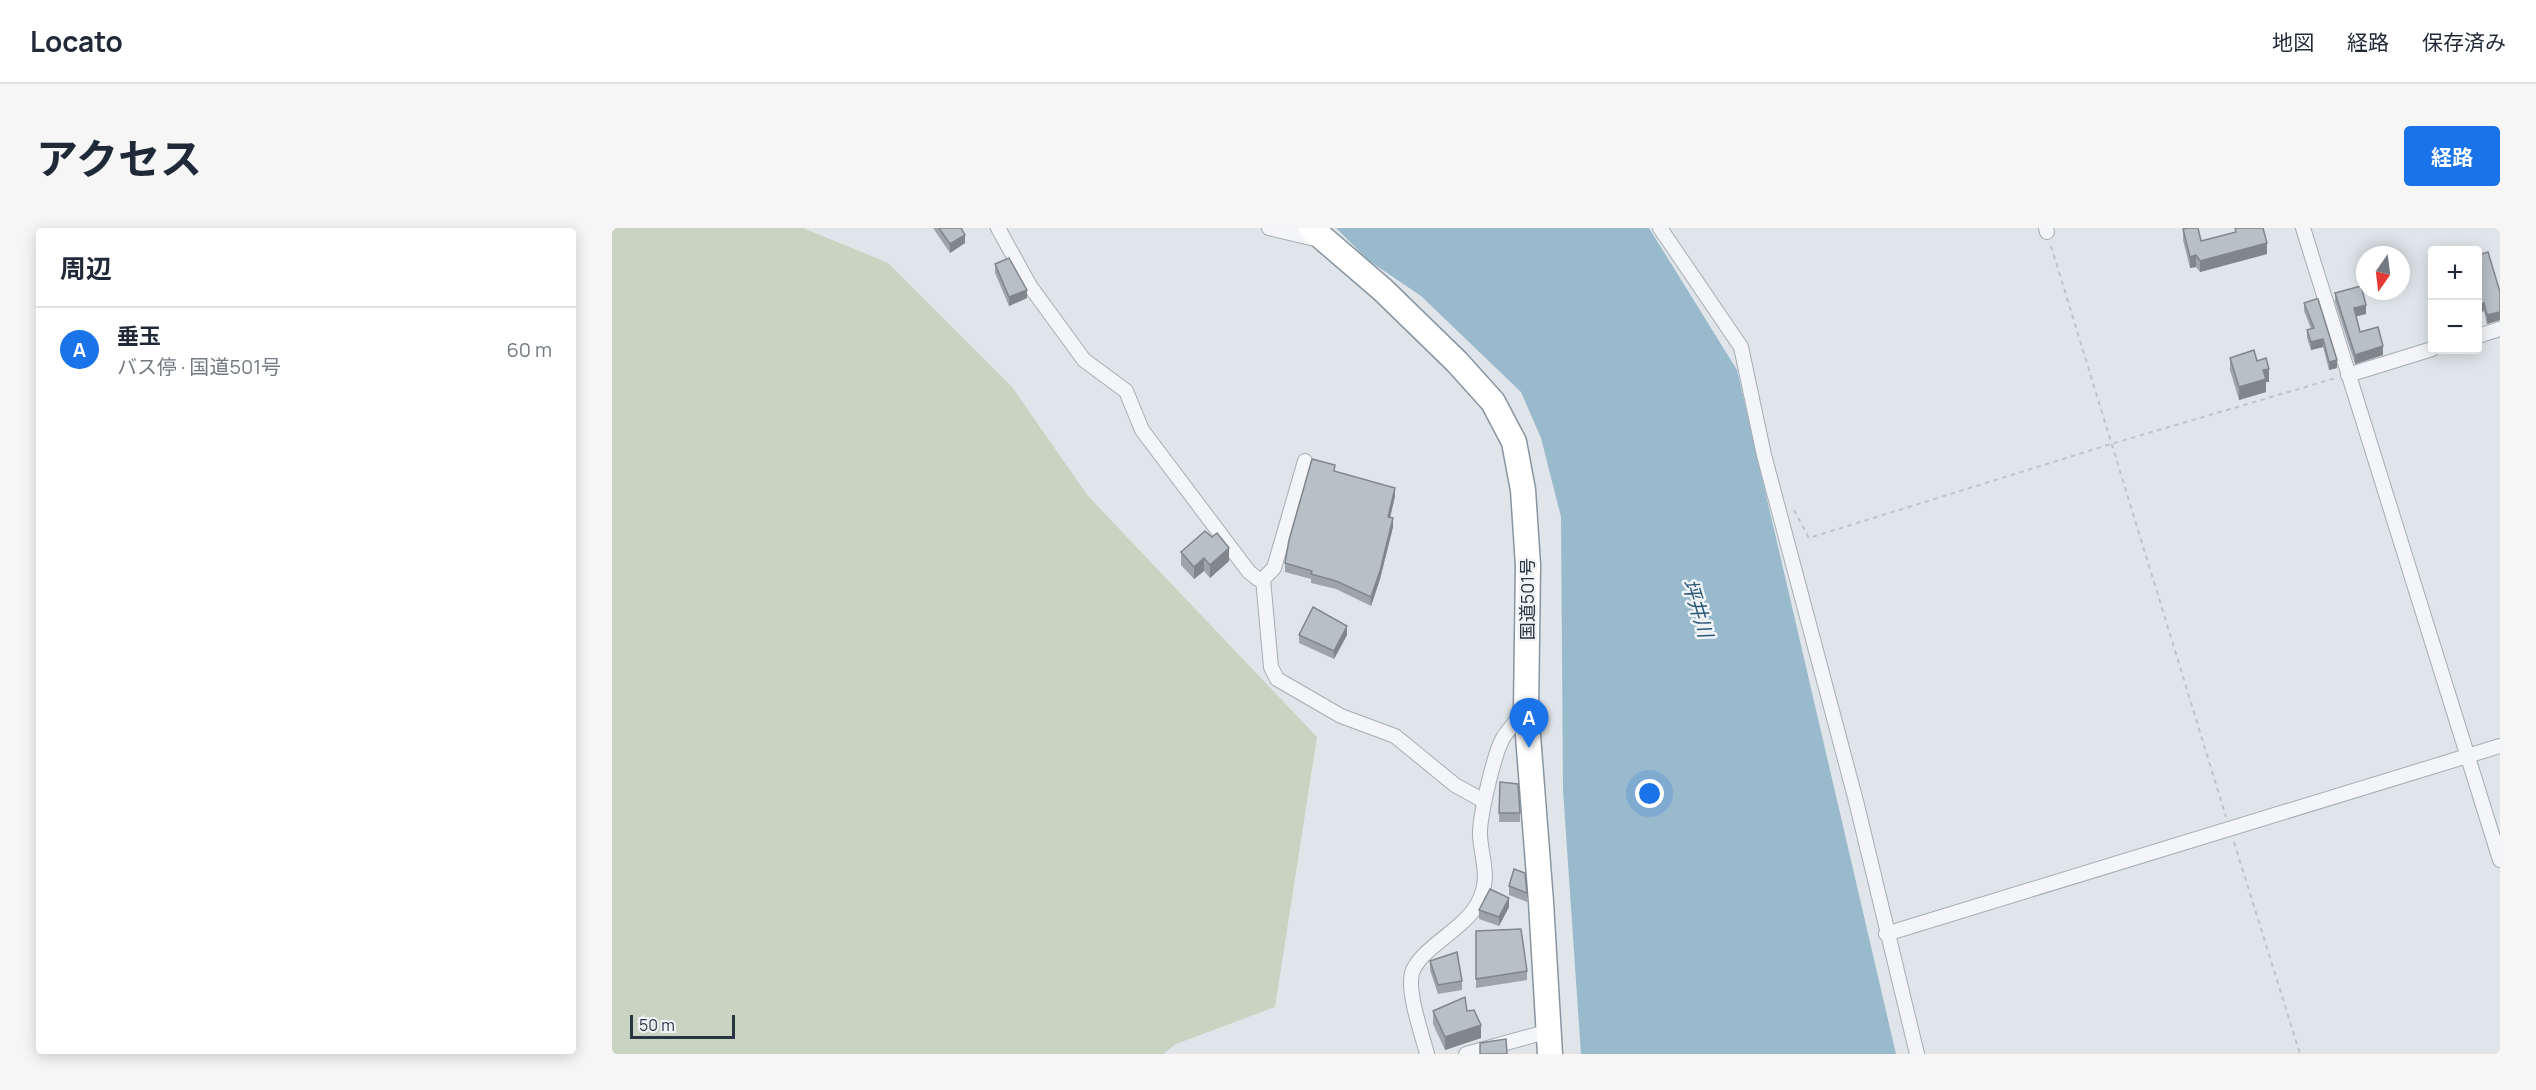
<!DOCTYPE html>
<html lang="ja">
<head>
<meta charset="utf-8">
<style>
	body { margin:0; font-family:Manrope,"Noto Sans JP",sans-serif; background:#f6f6f7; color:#1f2937 }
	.controls { position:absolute; right:18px; top:18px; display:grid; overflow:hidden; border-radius:6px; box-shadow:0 3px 15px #0003 }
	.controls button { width:54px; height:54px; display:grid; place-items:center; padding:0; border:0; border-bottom:2px solid #e0e1e3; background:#fff; color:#1f2937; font:30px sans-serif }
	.compass { position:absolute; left:1744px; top:18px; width:54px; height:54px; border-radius:50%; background:#fff; box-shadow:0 3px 15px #0003; rotate:194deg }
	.scale { position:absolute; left:18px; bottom:15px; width:105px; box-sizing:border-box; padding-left:6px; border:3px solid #283542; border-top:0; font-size:16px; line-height:21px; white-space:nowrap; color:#283542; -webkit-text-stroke:4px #f0f4f7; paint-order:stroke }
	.you { position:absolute; left:1038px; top:566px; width:21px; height:21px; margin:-15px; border:4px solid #fff; border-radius:50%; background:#1a73e8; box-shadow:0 0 0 9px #1a73e833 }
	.badge { display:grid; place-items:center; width:39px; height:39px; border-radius:50%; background:#1a73e8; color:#fff; font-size:20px; font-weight:700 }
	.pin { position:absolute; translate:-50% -50px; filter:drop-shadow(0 2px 3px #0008) }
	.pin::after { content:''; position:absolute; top:32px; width:21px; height:18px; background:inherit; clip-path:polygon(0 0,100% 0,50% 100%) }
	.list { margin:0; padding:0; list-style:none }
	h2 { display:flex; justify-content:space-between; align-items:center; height:78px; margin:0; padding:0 24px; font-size:26px }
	h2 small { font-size:20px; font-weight:400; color:#747a83 }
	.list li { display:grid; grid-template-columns:39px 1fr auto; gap:18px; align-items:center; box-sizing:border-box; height:84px; padding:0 24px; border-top:2px solid #e0e1e3 }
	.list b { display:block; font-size:22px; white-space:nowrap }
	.list p { margin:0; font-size:20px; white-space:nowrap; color:#747a83 }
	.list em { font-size:20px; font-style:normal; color:#747a83 }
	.map { position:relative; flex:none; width:1888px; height:826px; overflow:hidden; border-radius:6px }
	header { display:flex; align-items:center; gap:36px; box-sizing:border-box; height:84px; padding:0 30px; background:#fff; border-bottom:2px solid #e0e1e3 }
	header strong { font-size:28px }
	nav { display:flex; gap:33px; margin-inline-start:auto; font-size:21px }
	.intro { display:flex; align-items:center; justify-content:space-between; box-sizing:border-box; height:144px; padding:0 36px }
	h1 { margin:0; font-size:42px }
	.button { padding:15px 27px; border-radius:6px; background:#1a73e8; color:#fff; font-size:21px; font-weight:700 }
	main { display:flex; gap:36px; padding:0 36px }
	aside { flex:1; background:#fff; border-radius:6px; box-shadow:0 3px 15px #0003 }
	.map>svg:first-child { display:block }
	.green { fill:#c8d4c1 }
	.water { fill:#99b9cc }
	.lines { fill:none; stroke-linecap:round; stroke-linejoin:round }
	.street-casing { stroke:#a5adb4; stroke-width:16 }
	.highway-casing { stroke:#8795a1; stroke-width:27 }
	.path { stroke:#bec3c9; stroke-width:2; stroke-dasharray:4.5 4.5; stroke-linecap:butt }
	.street { stroke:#f3f5f8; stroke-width:14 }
	.highway { stroke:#fff; stroke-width:24 }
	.wall { fill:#9da4ab }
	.shaded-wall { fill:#80868b }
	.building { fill:#b7bfc7; stroke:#80868b; stroke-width:1.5 }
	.labels { text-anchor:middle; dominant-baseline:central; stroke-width:5; stroke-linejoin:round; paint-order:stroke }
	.street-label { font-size:18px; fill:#283542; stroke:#f0f4f7 }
	.water-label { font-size:20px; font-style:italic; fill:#2f5a79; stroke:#f0f4f7 }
</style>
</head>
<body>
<header>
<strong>Locato</strong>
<nav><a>地図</a><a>経路</a><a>保存済み</a></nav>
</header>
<div class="intro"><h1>アクセス</h1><a class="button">経路</a></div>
<main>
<aside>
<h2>周辺<small></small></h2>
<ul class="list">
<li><span class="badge">A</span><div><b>垂玉</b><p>バス停 · 国道501号</p></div><em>60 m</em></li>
</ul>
</aside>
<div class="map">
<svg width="1888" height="826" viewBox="0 0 1888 826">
	<rect width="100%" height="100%" fill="#e0e5ea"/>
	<path class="green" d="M0,0h191l85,35 124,124 76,109 229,241 -42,270 -99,37 -13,10h-551z"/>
	<path class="water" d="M724,0h313l88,142 159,684h-315l-18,-264 -2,-273 -20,-79 -20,-46 -100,-96 -53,-36z"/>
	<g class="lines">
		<defs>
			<path id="street" d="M386,0l32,58 54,74 42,31 16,39 107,142 9,7h5l11,-11 31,-107
				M657,0l50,12
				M1048,0l81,119 23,108 92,346 61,253
				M1434,0l1,4
				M1691,0l197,632
				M1866,108l22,-7
				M1736,147l84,-26
				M651,351l8,88 6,12 64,37 54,20 60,49 29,16
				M1274,706l614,-188
				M815,826c-5,-20 -20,-61 -15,-81 7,-24 53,-44 66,-70 13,-25 4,-41 2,-67 -1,-18 14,-82 23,-98 6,-10 16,-19 23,-28
				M854,826l83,-23"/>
			<path id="highway" d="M699,0l72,62 74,72 36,40 21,40 9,48 5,75 -2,145 15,192 9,152"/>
		</defs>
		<use href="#street" class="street-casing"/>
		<use href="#highway" class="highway-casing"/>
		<path class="path" d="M1439,18l175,571
			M1182,282l15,28 302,-94 225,-66
			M1622,614l66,212"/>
		<use href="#street" class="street"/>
		<use href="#highway" class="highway"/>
	</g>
	<path class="wall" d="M321,0h28l4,15 -15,10z
		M1623,0l32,26 -67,18 -4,-5 -6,1 -7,-28v-11l18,12 34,-8z
		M1866,27l22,37v28l-13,4 -3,-13 -6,2z
		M383,36l32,34 -18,8 -14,-33z
		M1723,65l31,21 -10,2 4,16 23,23 -28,9 -20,-62z
		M1692,75l33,65 -8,2 -6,-23 -12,3 -4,-12v-8l4,-1 -7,-18z
		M1618,130l27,3 12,21h-3v10l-27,8 -9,-30z
		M723,243l60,25 -5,22 3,9 -13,52 -9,27 -35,-17 -25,-6v-4l-26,-7v-9z
		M569,324l48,9 -19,17 -6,-7 -10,8 -13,-14z
		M687,407h48l-13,24 -35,-16z
		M888,554l20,31v9h-21z
		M897,658l18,7v9l-18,-7z
		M897,679l-10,19 -20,-7v-9z
		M864,703l51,40v9l-51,8z
		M818,733l32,20v9l-24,4 -8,-24z
		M821,783h34l14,27 -36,12 -12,-26z"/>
	<path class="shaded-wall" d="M353,7v8l-15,10v-9z
		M1655,15v11l-67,18v-11z
		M1584,27v12l-6,1v-11z
		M415,62v8l-18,8v-9z
		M1872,75v8l-6,2v-8z
		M1754,77v9l-12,3v-9z
		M1888,84v8l-13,4v-9z
		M1711,111v8l-12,3v-8z
		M1771,118v9l-28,9v-9z
		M1725,132v8l-8,2v-8z
		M1657,141v13h-3v10l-27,8v-13l24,-17z
		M783,260v8l-7,30v-9z
		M781,290v9l-13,52 -9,27v-9z
		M617,320v13l-19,17v-13z
		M592,330v13l-10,8v-12z
		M735,398v9l-13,24v-8z
		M897,670v9l-10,19v-9z
		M869,797v13l-36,12v-13z"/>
	<path class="building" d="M327,0h22l4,7 -15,9z
		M1576,0h10l3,13 35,-9 -1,-4h28l4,15 -67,18 -4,-6 -6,2 -7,-28z
		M1876,24l12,40v20l-13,3 -3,-12 -6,2v-50z
		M397,30l18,32 -18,7 -14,-33z
		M1749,58l5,19 -12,3 6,24 18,-5 5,19 -28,9 -20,-62z
		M1704,71h2l19,61 -8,2 -6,-23 -12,3 -4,-12 7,-2 -10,-25z
		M1642,122l3,11 9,-3 3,11 -6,1 3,9 -27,8 -9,-29z
		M700,231l23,6 -1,6 61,17 -7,29 5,1 -13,53 -9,26 -35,-16 -25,-7 1,-3 -27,-8 4,-23z
		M593,303l7,6 5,-4 12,15 -19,17 -6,-7 -10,9 -13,-15z
		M701,379l34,19 -13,25 -35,-16z
		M888,554l18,2 2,29h-21z
		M902,641l11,4 2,20 -18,-7z
		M878,661l19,9 -10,19 -20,-7z
		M909,701l6,42 -51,8v-48z
		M845,724l5,29 -24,4 -8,-24z
		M853,769l2,14 7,-1 7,15 -36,12 -12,-26z
		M894,811l1,15h-27v-11z"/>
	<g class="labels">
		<g class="street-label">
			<text transform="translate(915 371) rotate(-90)">国道501号</text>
		</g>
		<g class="water-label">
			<text transform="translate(1086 380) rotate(73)">坪井川</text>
		</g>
	</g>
</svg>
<div class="controls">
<button>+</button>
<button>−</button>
</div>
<svg class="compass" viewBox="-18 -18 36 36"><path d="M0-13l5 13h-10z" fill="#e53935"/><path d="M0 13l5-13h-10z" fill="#747a83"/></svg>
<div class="scale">50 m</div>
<div class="you"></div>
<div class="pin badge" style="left:917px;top:520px">A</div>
</div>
</main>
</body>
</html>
